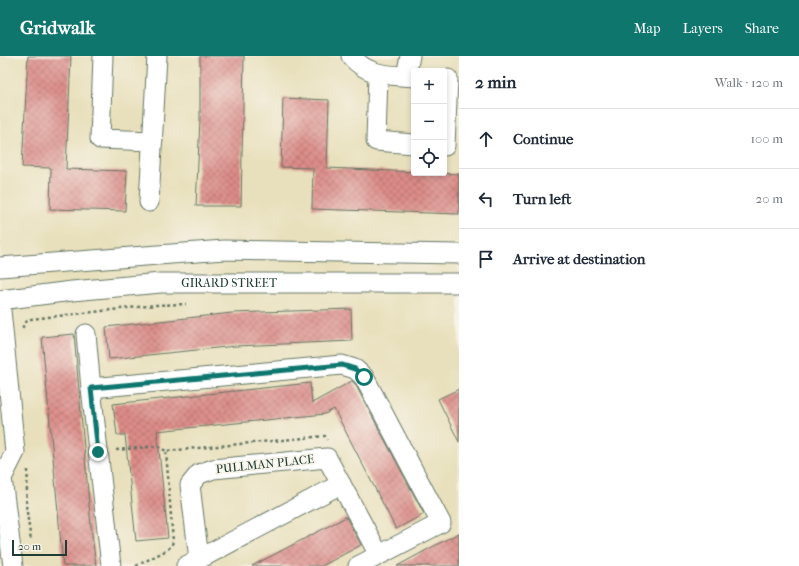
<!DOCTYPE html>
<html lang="en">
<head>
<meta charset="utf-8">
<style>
	body { margin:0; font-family:"IM FELL French Canon",serif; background:#f2f2f3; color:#1f2937 }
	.controls { position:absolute; right:12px; top:12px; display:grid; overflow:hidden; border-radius:4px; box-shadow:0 2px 6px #0003 }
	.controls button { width:36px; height:36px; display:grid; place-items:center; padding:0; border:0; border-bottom:1px solid #e0e1e3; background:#fff; color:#1f2937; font:20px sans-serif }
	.scale { position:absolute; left:12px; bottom:10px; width:55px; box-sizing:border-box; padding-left:4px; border:2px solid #1f3d34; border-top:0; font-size:11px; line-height:14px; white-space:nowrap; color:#1f3d34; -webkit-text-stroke:3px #f7f3e8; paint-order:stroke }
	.stop { position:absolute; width:12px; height:12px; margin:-9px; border:3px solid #0f766e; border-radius:50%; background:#fff }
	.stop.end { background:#0f766e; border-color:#fff; box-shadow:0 1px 4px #0008 }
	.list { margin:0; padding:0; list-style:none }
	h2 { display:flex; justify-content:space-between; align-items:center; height:52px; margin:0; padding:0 16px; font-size:17px }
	h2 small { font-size:13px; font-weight:400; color:#747a83 }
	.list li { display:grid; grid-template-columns:26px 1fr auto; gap:12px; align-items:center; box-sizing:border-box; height:60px; padding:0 16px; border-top:1px solid #e0e1e3 }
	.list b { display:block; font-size:15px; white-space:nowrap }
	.list em { font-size:13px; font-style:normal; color:#747a83 }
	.icon { flex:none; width:22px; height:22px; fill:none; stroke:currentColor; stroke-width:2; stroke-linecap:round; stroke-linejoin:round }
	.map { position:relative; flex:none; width:459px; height:510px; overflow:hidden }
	header { display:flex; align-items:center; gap:24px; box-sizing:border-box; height:56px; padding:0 20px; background:#0f766e; color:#fff }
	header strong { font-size:19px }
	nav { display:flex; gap:22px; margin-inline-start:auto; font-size:14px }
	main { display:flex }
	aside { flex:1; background:#fff }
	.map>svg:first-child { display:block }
	.building { fill:url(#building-cross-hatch) }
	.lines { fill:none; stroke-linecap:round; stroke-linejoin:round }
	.minor-casing { stroke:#657664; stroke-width:21 }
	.path { stroke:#657664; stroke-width:2.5; stroke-dasharray:3 3; stroke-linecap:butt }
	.minor { stroke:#fff; stroke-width:19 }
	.route { stroke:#0f766e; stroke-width:5 }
	.labels { text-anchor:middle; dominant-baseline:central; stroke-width:3.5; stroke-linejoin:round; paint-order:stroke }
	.street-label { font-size:12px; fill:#1f3d34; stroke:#f7f3e8 }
</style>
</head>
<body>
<header>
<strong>Gridwalk</strong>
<nav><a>Map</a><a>Layers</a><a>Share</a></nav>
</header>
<main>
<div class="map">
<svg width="459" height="510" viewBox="0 0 459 510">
	<defs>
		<pattern id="building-cross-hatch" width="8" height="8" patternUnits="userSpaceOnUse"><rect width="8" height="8" fill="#dd8c89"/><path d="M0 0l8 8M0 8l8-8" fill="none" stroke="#b37471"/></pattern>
	</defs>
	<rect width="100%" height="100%" fill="#f7f3e8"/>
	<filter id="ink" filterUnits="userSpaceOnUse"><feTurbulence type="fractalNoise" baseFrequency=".025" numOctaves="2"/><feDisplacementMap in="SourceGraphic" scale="8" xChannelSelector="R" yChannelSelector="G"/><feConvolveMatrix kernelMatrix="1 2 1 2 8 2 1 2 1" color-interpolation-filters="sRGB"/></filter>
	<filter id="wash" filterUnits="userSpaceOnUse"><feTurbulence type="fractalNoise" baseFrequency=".012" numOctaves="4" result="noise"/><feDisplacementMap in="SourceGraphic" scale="16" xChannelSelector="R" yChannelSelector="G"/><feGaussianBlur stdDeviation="0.9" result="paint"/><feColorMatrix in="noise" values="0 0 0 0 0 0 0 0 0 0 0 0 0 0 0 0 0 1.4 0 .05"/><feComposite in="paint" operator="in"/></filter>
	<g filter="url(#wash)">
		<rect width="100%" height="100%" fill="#e8e0bc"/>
		<g id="blocks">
			<path class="building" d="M28,0h43l-5,113 61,2 -2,40 -75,-2 1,-41 -29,-1z
				M200,0h44l-3,150h-45l4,-87z
				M283,42l46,2 -2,68 132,6v40l-147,-5 1,-41 -32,-1z
				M351,253l1,32 -116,5 -127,13 -3,-32 126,-14z
				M74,278l17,192 5,40h-33l-4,-43 -17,-186z
				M352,325l3,3 69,130 -28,15 -62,-120 -9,5 -168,17 11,107 -32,3 -11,-106h-8l-4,-31 197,-21 2,20z
				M459,333v53l-21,-43z
				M346,461l15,28 -39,21h-70z
				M459,477v33h-62l37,-20z"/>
		</g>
	</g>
	<g filter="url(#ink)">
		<use href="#blocks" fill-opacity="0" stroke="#657664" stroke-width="1"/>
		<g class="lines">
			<defs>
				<g id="minor">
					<path d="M103,0l-3,83 53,2"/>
					<path d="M351,0c17,21 39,19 63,21"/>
					<path d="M378,18l-2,67 38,3"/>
					<path d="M406,20l4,-20"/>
					<path d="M444,90h1l3,-67"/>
					<path d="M149,146l8,-146"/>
					<path d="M0,211l224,-17 235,4"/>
					<path id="s1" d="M0,244l72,-9 89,-8h298"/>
					<path d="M0,244l15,152 -13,26"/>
					<path d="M86,278l5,54"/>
					<path d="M0,420l2,2 11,88"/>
					<path d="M341,428l38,71"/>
					<path d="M111,510l-20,-178 251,-23 13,4 9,8 77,146 -83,43"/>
					<path d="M186,510l155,-82 -14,-26 -114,11 -14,5 -9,11 9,74"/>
				</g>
			</defs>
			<use href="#minor" class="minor-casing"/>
			<path class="path" d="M22,272l5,-7 4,-2 125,-14 30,-1
				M116,394l42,-4 8,5
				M28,414l-2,35 5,36
				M136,510l31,-16 4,-4 2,-4 -7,-91 159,-15 2,4"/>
			<use href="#minor" class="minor"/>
		</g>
	</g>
	<g class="lines" filter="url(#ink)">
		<path class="route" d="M98,396l-7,-64 251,-23 13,4 9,8"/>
	</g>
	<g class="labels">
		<g class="street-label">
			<text stroke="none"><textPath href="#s1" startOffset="230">GIRARD STREET</textPath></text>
			<text transform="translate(265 408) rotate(-6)">PULLMAN PLACE</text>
		</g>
	</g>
</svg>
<div class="controls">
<button>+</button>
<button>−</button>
<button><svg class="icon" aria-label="locate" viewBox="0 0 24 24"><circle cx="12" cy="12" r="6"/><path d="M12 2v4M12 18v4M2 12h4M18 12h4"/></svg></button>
</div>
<div class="scale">20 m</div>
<div class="stop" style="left:364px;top:321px"></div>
<div class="stop end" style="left:98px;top:396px"></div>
</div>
<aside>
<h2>2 min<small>Walk · 120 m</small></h2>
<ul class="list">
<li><svg class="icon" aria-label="ahead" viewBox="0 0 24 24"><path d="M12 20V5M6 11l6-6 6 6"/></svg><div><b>Continue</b></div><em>100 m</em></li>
<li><svg class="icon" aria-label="left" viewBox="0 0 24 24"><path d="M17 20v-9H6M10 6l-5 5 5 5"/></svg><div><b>Turn left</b></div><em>20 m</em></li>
<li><svg class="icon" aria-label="arrive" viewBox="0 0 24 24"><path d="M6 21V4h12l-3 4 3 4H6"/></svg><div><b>Arrive at destination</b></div></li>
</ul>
</aside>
</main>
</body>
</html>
